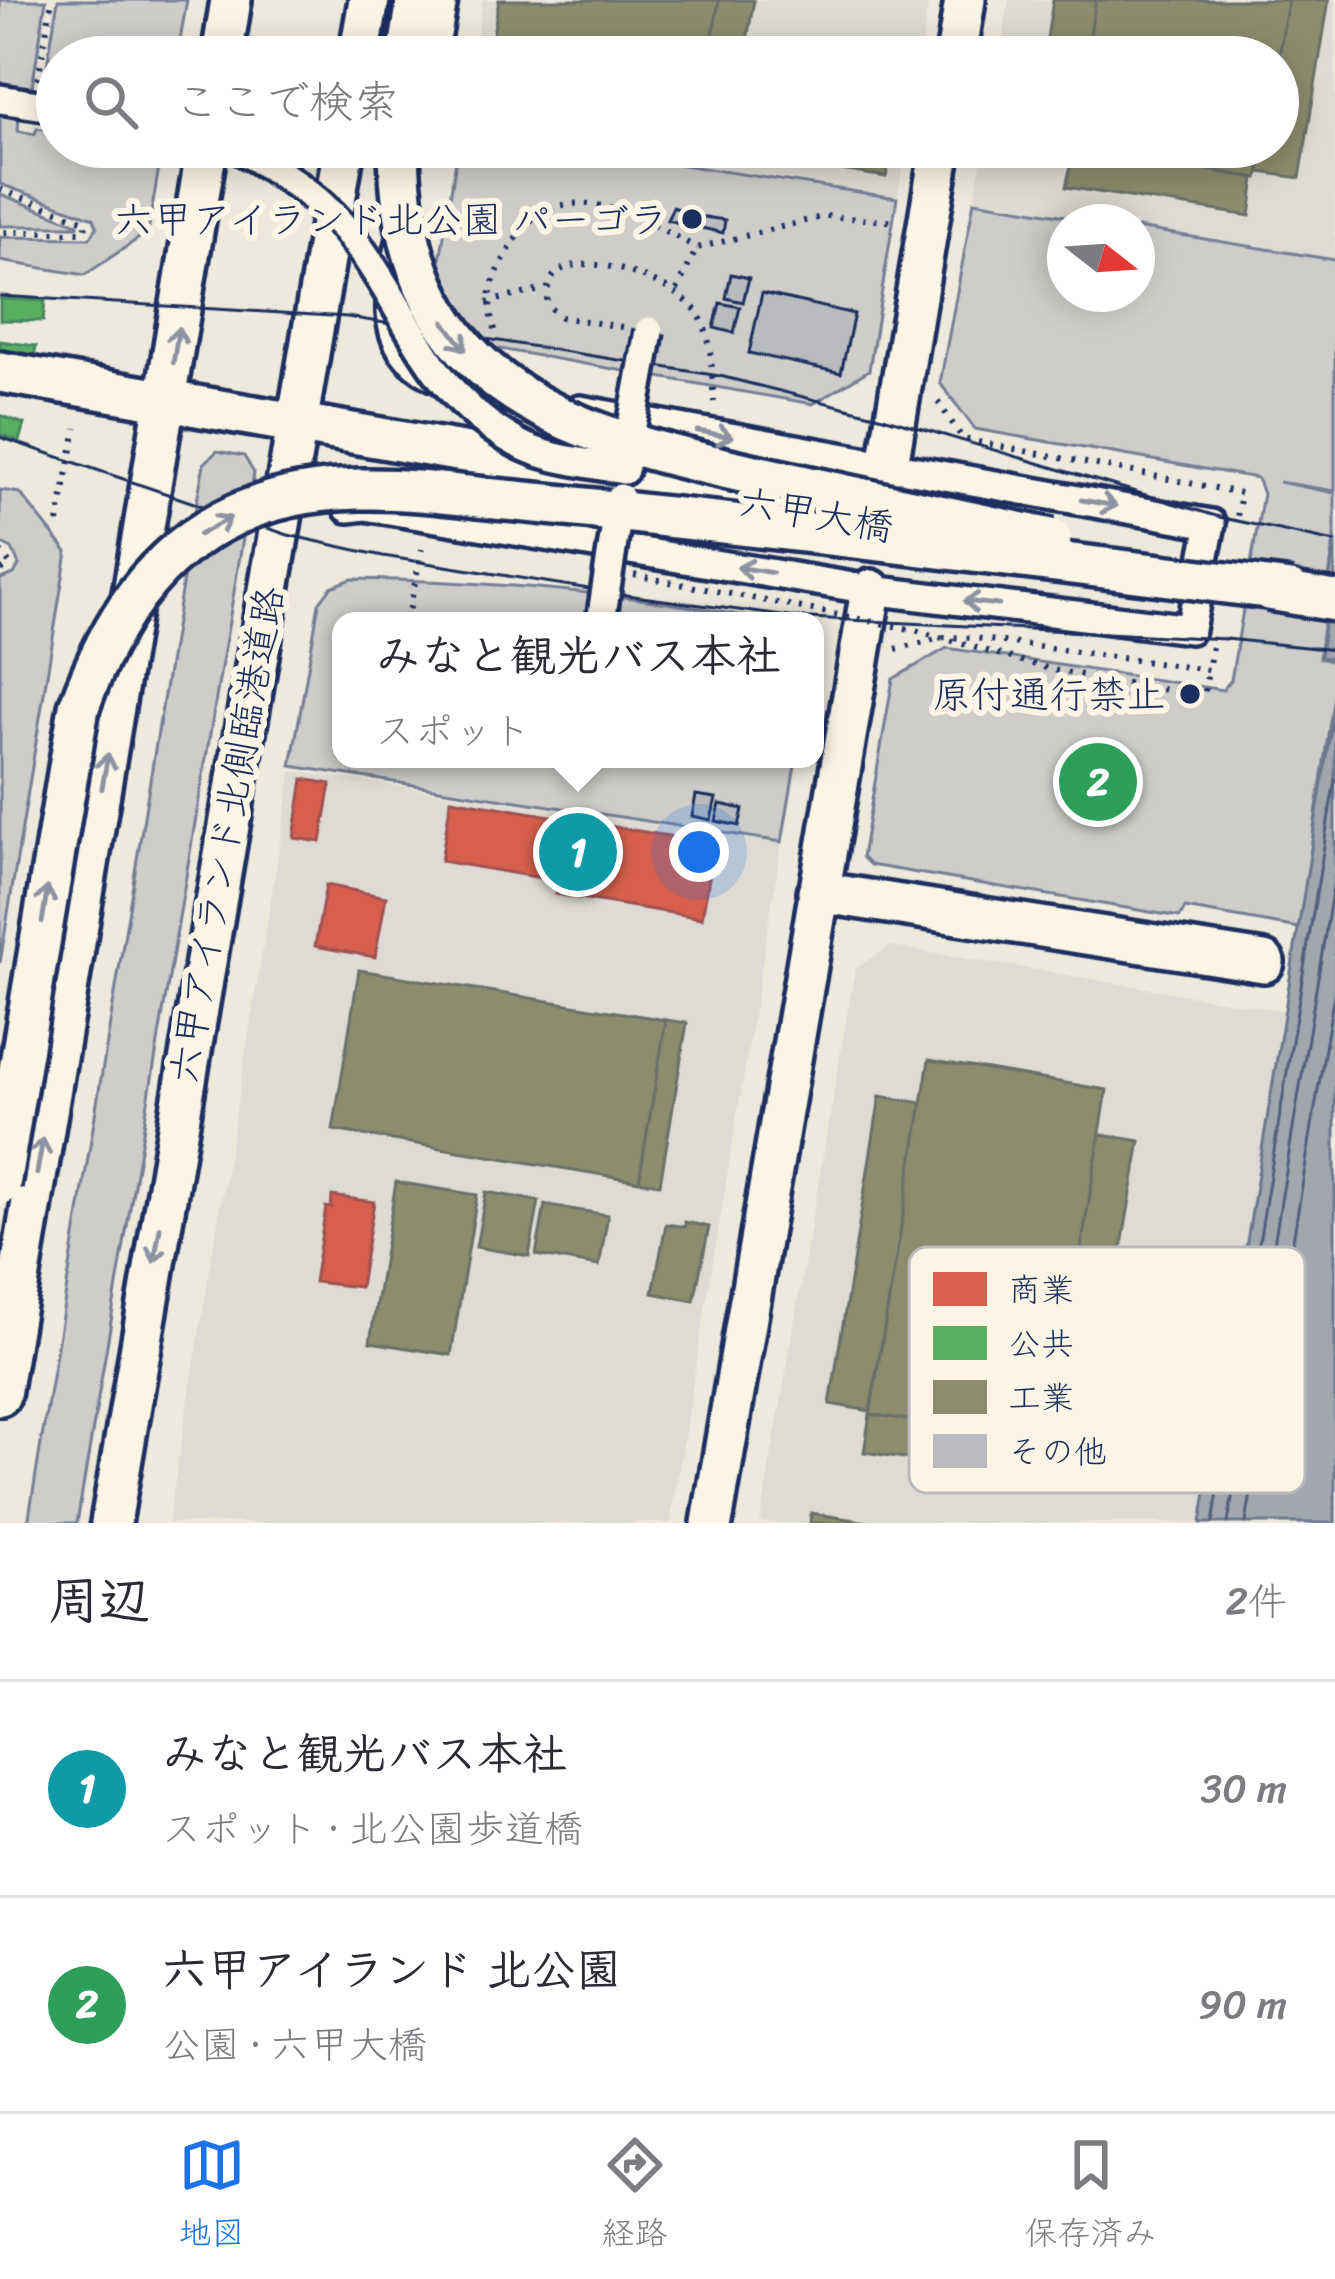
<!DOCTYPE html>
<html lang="ja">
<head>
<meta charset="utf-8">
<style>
	body { margin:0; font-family:Sriracha,"Klee One",sans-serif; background:#f2f2f3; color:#2b2b33 }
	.compass { position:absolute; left:1047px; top:204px; width:108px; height:108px; border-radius:50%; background:#fff; box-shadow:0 6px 30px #0003; rotate:107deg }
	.you { position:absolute; left:699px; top:852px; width:42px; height:42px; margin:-30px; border:9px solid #fff; border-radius:50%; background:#1a73e8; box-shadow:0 0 0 18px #1a73e833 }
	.badge { display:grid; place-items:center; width:78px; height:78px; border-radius:50%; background:#1a73e8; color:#fff; font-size:39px; font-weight:700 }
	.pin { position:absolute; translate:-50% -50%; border:6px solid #fff; box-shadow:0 3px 12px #0006 }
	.popup { position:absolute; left:332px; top:612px; width:492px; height:156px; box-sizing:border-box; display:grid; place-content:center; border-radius:24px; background:#fff; filter:drop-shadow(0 3px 9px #0005); font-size:39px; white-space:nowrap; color:#7c7c81 }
	.popup b { font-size:45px; color:#2b2b33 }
	.popup::after { content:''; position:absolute; left:50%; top:100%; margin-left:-24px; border:24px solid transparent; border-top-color:#fff }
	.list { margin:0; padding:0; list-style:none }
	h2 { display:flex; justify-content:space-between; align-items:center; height:156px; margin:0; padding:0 48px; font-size:51px }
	h2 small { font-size:39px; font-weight:400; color:#7c7c81 }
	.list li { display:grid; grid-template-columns:78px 1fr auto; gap:36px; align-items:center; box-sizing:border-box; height:216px; padding:0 48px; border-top:3px solid #e1e1e2 }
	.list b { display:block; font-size:45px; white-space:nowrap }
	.list p { margin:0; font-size:39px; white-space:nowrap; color:#7c7c81 }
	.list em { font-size:39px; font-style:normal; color:#7c7c81 }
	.icon { flex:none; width:66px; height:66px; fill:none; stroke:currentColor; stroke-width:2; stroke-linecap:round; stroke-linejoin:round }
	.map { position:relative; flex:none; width:1335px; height:1523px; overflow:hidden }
	.search { position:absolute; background:#fff; box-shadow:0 6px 30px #0003; left:36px; right:36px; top:36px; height:132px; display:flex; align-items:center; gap:30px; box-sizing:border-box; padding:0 42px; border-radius:66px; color:#7c7c81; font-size:45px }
	.sheet { height:588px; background:#fff }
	nav { display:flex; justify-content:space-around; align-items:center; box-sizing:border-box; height:168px; border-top:3px solid #e1e1e2; background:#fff; font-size:33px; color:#7c7c81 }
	nav a { display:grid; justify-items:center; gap:6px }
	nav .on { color:#1a73e8 }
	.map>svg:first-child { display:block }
	.built { fill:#dedbd4 }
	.green { fill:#cfcdca; stroke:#757e94; stroke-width:3 }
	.water { fill:#a2a7af; stroke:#6c778f; stroke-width:3 }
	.shops { fill:#d6604d; stroke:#9e5152; stroke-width:3 }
	.public { fill:#5aae61; stroke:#478860; stroke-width:3 }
	.industry { fill:#8c8c6e; stroke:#6a7069; stroke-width:3 }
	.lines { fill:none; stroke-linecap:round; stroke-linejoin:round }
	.shore { stroke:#515f7e; stroke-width:3 }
	.building { fill:#babbbe; stroke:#1b2f5e; stroke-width:3 }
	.street-casing { stroke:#1b2f5e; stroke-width:36 }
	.secondary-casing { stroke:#1b2f5e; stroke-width:48 }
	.path { stroke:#1b2f5e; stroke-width:6; stroke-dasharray:3 9; stroke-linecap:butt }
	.street { stroke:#fcf5e5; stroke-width:27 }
	.secondary { stroke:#fcf5e5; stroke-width:39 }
	.tram { stroke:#1b2f5e; stroke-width:3 }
	.street-bridge-casing { stroke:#1b2f5e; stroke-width:36; stroke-linecap:butt }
	.secondary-bridge-casing { stroke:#1b2f5e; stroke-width:48; stroke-linecap:butt }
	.path-bridge { stroke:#1b2f5e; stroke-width:6; stroke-dasharray:3 9; stroke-linecap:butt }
	.street-bridge { stroke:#fcf5e5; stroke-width:27 }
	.secondary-bridge { stroke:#fcf5e5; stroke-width:39 }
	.oneway { stroke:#8c92a2 }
	.poi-dot { fill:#1b2f5e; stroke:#fcf5e5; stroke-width:4.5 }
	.labels { text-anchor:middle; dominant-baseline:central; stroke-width:12; stroke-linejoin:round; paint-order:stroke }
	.poi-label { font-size:39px; fill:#1b2f5e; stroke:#fcf5e5; text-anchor:end }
	.street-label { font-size:39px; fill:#1b2f5e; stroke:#fcf5e5 }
	.key { fill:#fcf5e5; stroke:#b8babc; stroke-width:3 }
	.key-label { font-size:33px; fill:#1b2f5e }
</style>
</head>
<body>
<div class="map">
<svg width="1335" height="1523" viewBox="0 0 1335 1523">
	<rect width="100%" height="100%" fill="#eee9dd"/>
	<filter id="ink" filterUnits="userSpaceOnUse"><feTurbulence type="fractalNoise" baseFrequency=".00833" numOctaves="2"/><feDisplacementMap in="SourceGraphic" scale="24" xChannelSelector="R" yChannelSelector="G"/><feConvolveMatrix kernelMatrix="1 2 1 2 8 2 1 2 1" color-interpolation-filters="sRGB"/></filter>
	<g filter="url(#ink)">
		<path class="built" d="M483,0h446l-9,57h-447z
			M1009,0h326v259l-198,-31v-6h-35l-128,-21 10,-54h294v-90h-278z
			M579,147h327l-8,49z
			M292,771l490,71 -112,681h-502z
			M890,946l396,65 -85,512h-441l95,-554z"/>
		<path class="green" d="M0,0h46l-15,94 -31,-6z
			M58,0h129l-10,57h-120v41l-15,-3z
			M0,111l19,3 -1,17 17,3 2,-6 20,4v15l105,3 -14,82 -63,43 -85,-14v-24l90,1 7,-11 -3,-9 -94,-34z
			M458,147h108l331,51 -28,172 -56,34 -336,-59 -39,-72z
			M0,194l78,30v2h-78z
			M974,201l128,21h-37v72h72v-66l198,32v231l-56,-9 56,11v39l-16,126 16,4v26l-36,240 -114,-20 -5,9 -310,-52 -8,-8 31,-178 54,-31 276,42 8,-10 32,-186 -6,-16 -282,-49 -35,-46z
			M217,451l27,5 10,17 -177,1050h-49l161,-980 15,-79z
			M0,490l20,3 47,59 -67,411v-384l14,-5 5,-9 -7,-16 -12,-6z
			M352,579c139,2 279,13 416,42h-427v138h455l-14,83 -491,-76 28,-163 12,-16z"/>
		<path class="water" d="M1335,534v125l-15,-2z
			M1335,703v820h-134z"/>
		<path class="shops" d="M303,779l28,5 -10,58 -27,-4z
			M451,799l264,45 -13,74 -146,-24 3,-13 -118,-20z
			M326,885l60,12 -11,60 -60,-11z
			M332,1196l42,6 -14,85 -46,-5 12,-75 5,1z"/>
		<path class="public" d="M0,299l45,2 -2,20 -43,-1z
			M0,341l36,5 -8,46 -28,-4z
			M0,415l24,9 -5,17 -19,-7z"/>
		<path class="industry" d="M499,0h220l-10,57h-220z
			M719,0h35l-10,57h-35z
			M1053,0h43l-10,57h-42z
			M1096,0h192l-10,62v-5h-192z
			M1288,0h41l-29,178 -40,-6 4,-25h14v-85z
			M750,147h28l-2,11 -14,-3 1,-5z
			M820,147h44l-4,26 -43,-7z
			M864,147h28l-6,30 -26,-4z
			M1072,147h192l-6,31z
			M1075,147l180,31 -5,38 -184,-29z
			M359,970l307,50 -27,161 -306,-51z
			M666,1020l21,3 -27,161 -21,-3z
			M929,1060l178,30 -58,353 -179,-29z
			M880,1096l42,7 -52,308 -40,-7z
			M1100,1134l40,7 -52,302 -38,-6z
			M396,1182l81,13 -26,160 -81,-13z
			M486,1192l53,9 -10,55 -53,-9z
			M545,1205l63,10 -9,51 -63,-11z
			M685,1222l24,5 -15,74 -41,-8 13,-69 19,3z
			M870,1414l179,29 -5,36 -180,-27z
			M811,1513l63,10h-64z"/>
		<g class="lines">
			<path class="shore" d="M1213,1523l122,-744
				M1228,1523l107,-649
				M1246,1523l89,-535"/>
		</g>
		<path class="building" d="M673,207l24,9 28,4 -2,13 -56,-13z
			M731,274l18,4 -6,24 -17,-4z
			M762,293l92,21 -13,59 -92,-20z
			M720,303l20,4 -6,26 -20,-5z
			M696,795l20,3 -5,22 -19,-4z
			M720,804l23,5 -4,17 -23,-5z"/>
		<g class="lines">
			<defs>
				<path id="street" d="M433,57l10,-57
					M0,99l57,9
					M404,228c-5,27 -14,57 -13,84 2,67 76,78 128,87
					M348,508l17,-2 506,84 319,39 21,-105 -631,-114"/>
				<path id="secondary" d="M222,57l9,-57
					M359,57l10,-57
					M408,57l9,-57
					M956,57l9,-57
					M0,372l867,150
					M888,465l53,-318
					M818,892l446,70
					M0,1395l207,-1248
					M111,1523l233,-1376
					M712,1523l159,-933"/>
			</defs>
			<use href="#street" class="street-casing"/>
			<use href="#secondary" class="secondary-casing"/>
			<path class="path" d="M38,79l14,-79
				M0,189l87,33 -3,10h-84
				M677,290l20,-42 128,-32 72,6
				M487,302l58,-13
				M622,327l-61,-10 -13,-11c-13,-78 125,-29 149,6 17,25 14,61 17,90
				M495,330c-10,-36 -4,-48 14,-80 46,-84 126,-35 188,-2
				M938,402l25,37 278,54 -4,24
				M58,523l18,-95
				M0,551l10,13 -10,7
				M407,621l15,-72
				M815,642l5,-5
				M896,649l49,-12 30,1 233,32 4,-24"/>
			<use href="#street" class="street"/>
			<use href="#secondary" class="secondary"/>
			<path class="tram" d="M0,296l347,21 373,59 163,41 340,101 112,24
				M0,437l288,98 95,21 244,39 163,22 436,22 109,11"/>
			<defs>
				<path id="street-bridge" d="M236,147c46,25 90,54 121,97 55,74 71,150 160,199 31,17 73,20 107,27l25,-139
					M601,621l19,-123"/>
				<path id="secondary-bridge" d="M399,147c2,251 179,290 384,334 89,20 179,39 268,58
					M1269,590l66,11
					M0,1185l79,-478c30,-83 73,-154 156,-192 83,-38 173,-26 260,-16 54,5 109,11 163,17 211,22 422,49 633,75"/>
			</defs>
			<use href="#street-bridge" class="street-bridge-casing"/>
			<use href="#secondary-bridge" class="secondary-bridge-casing"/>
			<path class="path-bridge" d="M634,575l281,55 138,40 137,24 14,2 4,-26"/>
			<use href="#street-bridge" class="street-bridge"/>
			<use href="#secondary-bridge" class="secondary-bridge"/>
		</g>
		<defs><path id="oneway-shaft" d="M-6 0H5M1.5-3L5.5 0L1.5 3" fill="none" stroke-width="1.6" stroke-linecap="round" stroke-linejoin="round" transform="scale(3)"/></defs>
		<g class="oneway">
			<use href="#oneway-shaft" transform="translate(455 336) rotate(53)"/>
			<use href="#oneway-shaft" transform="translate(176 345) rotate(-81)"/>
			<use href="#oneway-shaft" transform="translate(715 434) rotate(10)"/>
			<use href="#oneway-shaft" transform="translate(1099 503) rotate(10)"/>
			<use href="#oneway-shaft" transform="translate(215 526) rotate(-29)"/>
			<use href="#oneway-shaft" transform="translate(755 570) rotate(-171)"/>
			<use href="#oneway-shaft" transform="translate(981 603) rotate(-173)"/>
			<use href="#oneway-shaft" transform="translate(105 771) rotate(-80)"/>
			<use href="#oneway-shaft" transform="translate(45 904) rotate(-81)"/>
			<use href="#oneway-shaft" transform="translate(40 1156) rotate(-80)"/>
			<use href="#oneway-shaft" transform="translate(157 1245) rotate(100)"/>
		</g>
	</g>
	<g class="poi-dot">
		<circle cx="692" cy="219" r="12"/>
		<circle cx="1190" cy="694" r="12"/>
	</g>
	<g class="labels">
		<g class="poi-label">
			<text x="668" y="219">六甲アイランド北公園 パーゴラ</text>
			<text x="1166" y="694">原付通行禁止</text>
		</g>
		<g class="street-label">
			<text transform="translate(816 514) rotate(10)">六甲大橋</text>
			<text transform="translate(226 835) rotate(-80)">六甲アイランド北側臨港道路</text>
		</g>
	</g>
	<rect x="909" y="1247" width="396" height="246" rx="18" class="key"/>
	<rect x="933" y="1272" width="54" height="34" fill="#d6604d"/>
	<rect x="933" y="1326" width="54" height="34" fill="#5aae61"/>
	<rect x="933" y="1380" width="54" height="34" fill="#8c8c6e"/>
	<rect x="933" y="1434" width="54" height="34" fill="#babbbe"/>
	<g class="key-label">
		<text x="1008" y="1301">商業</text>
		<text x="1008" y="1355">公共</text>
		<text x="1008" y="1409">工業</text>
		<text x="1008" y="1463">その他</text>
	</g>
</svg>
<svg class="compass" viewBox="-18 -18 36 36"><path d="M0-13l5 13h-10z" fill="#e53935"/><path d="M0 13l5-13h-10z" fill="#7c7c81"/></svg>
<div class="you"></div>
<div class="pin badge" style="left:578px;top:852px;background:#0f9aa8">1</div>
<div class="popup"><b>みなと観光バス本社</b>スポット</div>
<div class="pin badge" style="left:1098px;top:782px;background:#2e9e5b">2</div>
<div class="search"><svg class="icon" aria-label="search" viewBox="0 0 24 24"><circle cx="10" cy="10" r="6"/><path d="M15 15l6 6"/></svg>ここで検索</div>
</div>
<section class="sheet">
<h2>周辺<small>2件</small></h2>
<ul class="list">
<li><span class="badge" style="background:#0f9aa8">1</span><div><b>みなと観光バス本社</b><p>スポット · 北公園歩道橋</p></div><em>30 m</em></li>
<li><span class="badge" style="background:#2e9e5b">2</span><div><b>六甲アイランド 北公園</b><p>公園 · 六甲大橋</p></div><em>90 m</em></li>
</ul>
</section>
<nav>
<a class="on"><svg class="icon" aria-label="map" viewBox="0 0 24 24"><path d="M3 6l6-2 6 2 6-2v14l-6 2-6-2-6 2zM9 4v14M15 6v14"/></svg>地図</a>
<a><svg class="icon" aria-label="directions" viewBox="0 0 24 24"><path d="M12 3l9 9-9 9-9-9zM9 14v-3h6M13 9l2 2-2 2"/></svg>経路</a>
<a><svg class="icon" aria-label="saved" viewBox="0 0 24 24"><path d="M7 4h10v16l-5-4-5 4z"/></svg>保存済み</a>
</nav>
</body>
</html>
